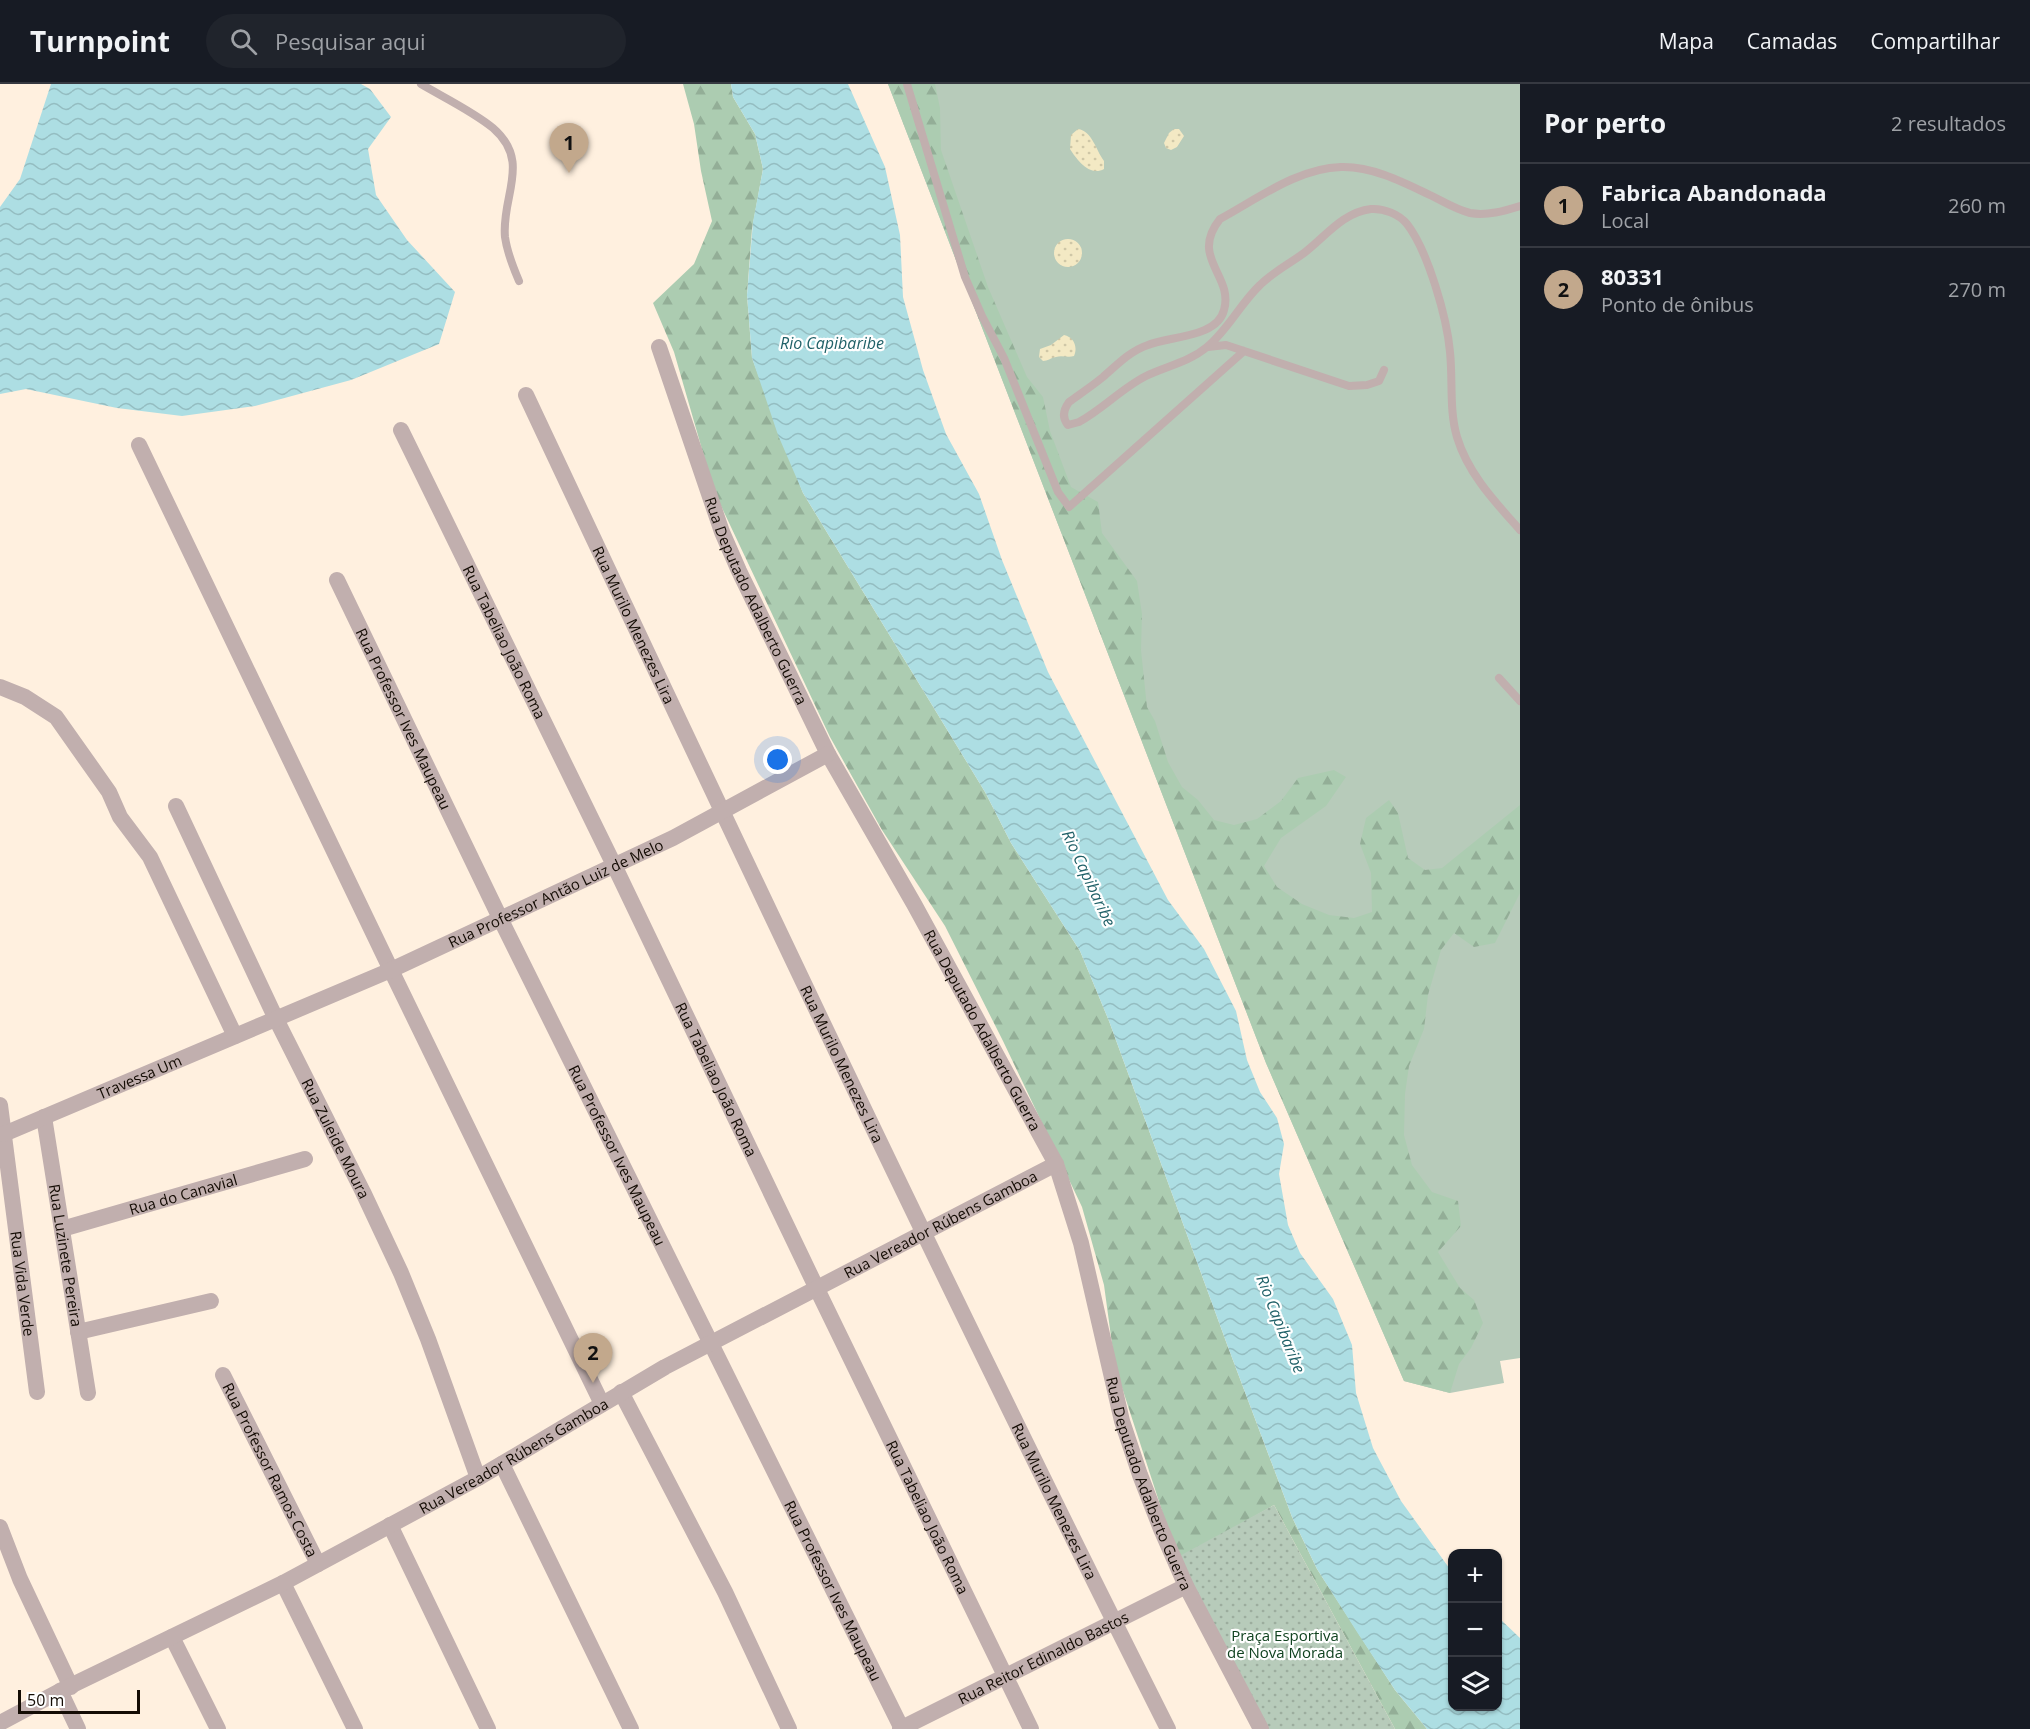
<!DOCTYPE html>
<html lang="pt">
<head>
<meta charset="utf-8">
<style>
	body { margin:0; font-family:"Open Sans",sans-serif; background:#20242c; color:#f1f3f6 }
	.controls { position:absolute; right:18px; bottom:18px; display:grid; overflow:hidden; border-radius:12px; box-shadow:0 2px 4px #0004 }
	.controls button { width:54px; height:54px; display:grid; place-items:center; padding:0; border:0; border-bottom:2px solid #363941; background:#171b24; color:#f1f3f6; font:30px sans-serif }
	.scale { position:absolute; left:18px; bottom:15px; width:122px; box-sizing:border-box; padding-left:6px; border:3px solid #140c04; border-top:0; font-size:16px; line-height:21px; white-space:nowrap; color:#140c04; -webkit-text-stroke:4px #fff; paint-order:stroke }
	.you { position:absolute; left:778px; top:676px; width:21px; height:21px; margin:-15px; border:4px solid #fff; border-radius:50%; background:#1a73e8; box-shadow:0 0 0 9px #1a73e833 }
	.badge { display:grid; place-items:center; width:39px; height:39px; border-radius:50%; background:#c2a88c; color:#111; font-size:20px; font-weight:700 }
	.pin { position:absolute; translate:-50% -50px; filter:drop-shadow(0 2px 3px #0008) }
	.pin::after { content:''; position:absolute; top:32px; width:21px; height:18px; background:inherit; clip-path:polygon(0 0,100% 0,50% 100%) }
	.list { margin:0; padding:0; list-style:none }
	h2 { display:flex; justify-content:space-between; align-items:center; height:78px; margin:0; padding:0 24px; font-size:26px }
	h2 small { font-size:20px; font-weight:400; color:#9ea1a6 }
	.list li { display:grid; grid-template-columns:39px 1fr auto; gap:18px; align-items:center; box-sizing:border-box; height:84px; padding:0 24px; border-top:2px solid #363941 }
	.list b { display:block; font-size:22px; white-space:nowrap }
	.list p { margin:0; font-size:20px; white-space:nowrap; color:#9ea1a6 }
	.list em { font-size:20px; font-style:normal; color:#9ea1a6 }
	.icon { flex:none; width:33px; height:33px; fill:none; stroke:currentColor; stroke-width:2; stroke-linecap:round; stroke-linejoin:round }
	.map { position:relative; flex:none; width:1520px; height:1645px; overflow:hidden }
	header { display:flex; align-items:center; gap:36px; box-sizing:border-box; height:84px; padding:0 30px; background:#171b24; border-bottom:2px solid #363941 }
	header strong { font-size:28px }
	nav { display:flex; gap:33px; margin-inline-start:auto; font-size:21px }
	.search { width:420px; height:54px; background:#20242c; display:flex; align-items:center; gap:15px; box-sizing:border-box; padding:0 21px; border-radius:33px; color:#9ea1a6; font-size:22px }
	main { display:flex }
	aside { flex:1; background:#171b24 }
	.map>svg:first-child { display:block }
	.grass { fill:#b7cbba }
	.forest { fill:url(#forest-firs) }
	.sand { fill:url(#sand-dots) }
	.park { fill:url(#park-dots) }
	.water { fill:url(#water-waves) }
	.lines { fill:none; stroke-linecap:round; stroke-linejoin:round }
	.lane { stroke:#c1afae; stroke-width:8 }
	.street { stroke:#c1afae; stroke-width:16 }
	.labels { text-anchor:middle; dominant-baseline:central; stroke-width:4.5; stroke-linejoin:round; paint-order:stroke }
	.street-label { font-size:15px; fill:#140c04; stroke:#fff }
	.park-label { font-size:15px; fill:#10421f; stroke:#fff }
	.water-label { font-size:16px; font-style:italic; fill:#206168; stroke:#fff }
</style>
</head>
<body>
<header>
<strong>Turnpoint</strong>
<div class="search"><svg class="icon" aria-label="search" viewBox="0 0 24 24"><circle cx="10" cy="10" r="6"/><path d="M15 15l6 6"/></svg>Pesquisar aqui</div>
<nav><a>Mapa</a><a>Camadas</a><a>Compartilhar</a></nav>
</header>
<main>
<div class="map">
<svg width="1520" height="1645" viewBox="0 0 1520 1645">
	<defs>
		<pattern id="forest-firs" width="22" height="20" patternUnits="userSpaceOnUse" patternTransform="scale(1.5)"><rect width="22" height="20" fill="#acccb1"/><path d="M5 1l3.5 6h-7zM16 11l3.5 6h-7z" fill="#93ae97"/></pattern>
		<pattern id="sand-dots" width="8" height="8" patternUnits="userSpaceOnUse" patternTransform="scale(1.5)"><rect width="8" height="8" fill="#f3e9c4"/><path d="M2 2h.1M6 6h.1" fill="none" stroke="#cfc7a7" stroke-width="1.8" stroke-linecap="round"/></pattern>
		<pattern id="park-dots" width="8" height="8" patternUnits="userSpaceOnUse" patternTransform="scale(1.5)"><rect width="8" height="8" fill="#b7cbba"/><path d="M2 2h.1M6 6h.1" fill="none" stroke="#9cad9e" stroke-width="1.8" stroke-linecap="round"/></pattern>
		<pattern id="water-waves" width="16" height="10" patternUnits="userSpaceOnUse" patternTransform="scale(1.5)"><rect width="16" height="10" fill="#addee3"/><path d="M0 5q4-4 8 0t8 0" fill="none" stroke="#94bdc1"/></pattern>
	</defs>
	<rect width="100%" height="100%" fill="#fff0df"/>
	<path class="grass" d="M888,0h632v1274l-20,3 4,22 -54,10 -46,-12 -138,-318z"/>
	<path class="forest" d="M683,0h48l2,13 22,37 8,35 -11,60 -5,66 5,63 51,135 182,299 26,51 69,108 29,70 119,326 64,170 25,52 78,121 32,39h-32l-121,-224 -96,55 -63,-194 -11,-81 -22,-78 -79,-166 -58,-115 -63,-96 -52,-93 -116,-246 -40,-139 -21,-49 41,-39 18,-43 -11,-50 -7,-47z
		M888,0h47l5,24 1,42 47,137 39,90 16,20 7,34 21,56 27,15 4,31 35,48 5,33 -1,36 6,57 8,14 13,41 14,25 16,13 16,20 20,5 23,-6 24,-18 17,-23 36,-8 12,7 -20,29 -45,32 -17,28 13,21 25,17 27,11 25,3 18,-6 -1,-39 -11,-29 6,-26 23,-18 9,13 10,45 17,12 17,-2 78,-63v88l-25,50 -21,4 -20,-14 -13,17 -13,45 -4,34 -15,37 -4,28 -1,41 8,30 20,27 26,9 3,25 -23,26 22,36 14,12 9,23 -12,25 -12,16 -9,29 -46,-12 -138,-318z"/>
	<path class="sand" d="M1078,45c14,2 18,21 26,32v8c-14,8 -27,-9 -34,-20l1,-14z
		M1174,45h5l5,7 -7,11 -6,3 -5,-2 -2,-5 5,-10z
		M1054 169a14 14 0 1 1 28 0a14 14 0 1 1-28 0Z
		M1064,251c10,2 14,12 10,21 -6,2 -12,-1 -18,1 -6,1 -8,4 -13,4l-4,-4 1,-8 11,-4z"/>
	<path class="park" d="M1274,1421l121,224h-128l-93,-170z"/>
	<path class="water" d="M51,0h310l9,5 21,28 -23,32 8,46 31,45 48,52 -16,52 -88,36 -96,26 -73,10 -65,-8 -91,-19 -26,5v-187l20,-28z
		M731,0h117l37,83 15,68 3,62 20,73 23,64 33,60 23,66 46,112 120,228 36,49 32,62 11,49 13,32 17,26 7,26 -5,30 9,51 12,28 33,46 19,46 4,48 17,55 28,53 51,71v134h46v-89l22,21v91h-93l-32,-39 -38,-58 -40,-63 -25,-52 -64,-170 -119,-326 -29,-70 -69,-108 -26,-51 -182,-299 -25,-58 -26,-77 -5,-63 6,-73 10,-53 -8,-35 -22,-37z"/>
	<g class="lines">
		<path class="lane" d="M421,0c22,13 53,28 72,44 39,34 8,68 12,109 2,15 8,30 14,44
			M907,0l58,193 17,39 22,42 54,134 11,15 175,-156
			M1520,122c-16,5 -33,10 -50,7 -13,-3 -26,-11 -38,-17 -27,-13 -59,-30 -91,-29 -43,1 -84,32 -121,52 -31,39 14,56 4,91 -7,28 -55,26 -76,35 -18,6 -31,20 -45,32 -11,9 -23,17 -34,25 -5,7 -8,15 -1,23l11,-3c24,-13 43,-34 67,-46 21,-10 43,-14 61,-29 21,-17 33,-43 53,-62 13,-13 29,-21 44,-32 20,-15 39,-41 67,-44 12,-1 28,5 36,15 21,27 40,94 43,128 3,29 -1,58 7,85 11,37 39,66 63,93
			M1208,263l18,-2 123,41 18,-1 12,-4 5,-11
			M1499,594l21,23"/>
		<g class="street">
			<path id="s1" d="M659,263l63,185 17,39 89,183 86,150 142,260 25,79 41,178 18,54 21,54 25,57 75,143"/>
			<path id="s2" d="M526,311c210,447 420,893 642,1334"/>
			<path id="s3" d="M401,346l213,435 203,424 214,440"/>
			<path d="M139,361l252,525 211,434"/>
			<path id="s4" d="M337,496l163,338 402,811"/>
			<path d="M0,603l25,10 31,20 53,75 11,25 30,40 85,179"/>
			<path id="s5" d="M176,722l100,213 87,173 38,81 27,66 50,139"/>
			<path id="s6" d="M0,1021l37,287"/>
			<path id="s7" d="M44,1033l44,276"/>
			<path id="s8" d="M4,1050l387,-164 282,-132 155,-84"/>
			<path id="s9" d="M62,1145l243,-70"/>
			<path d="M78,1248l133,-31"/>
			<path id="s10" d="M223,1291l95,189"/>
			<path d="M621,1308l104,200 64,137"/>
			<path d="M502,1380l129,265"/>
			<path d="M390,1441l98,204"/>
			<path d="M0,1443l20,52 51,108"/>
			<path d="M283,1499l72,146"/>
			<path d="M172,1553l46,92"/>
			<path d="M60,1607l18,38"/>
			<path id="s11" d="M0,1639l60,-32 223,-108 195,-105 187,-111 391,-203"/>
			<path id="s12" d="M900,1645l286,-143"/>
		</g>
	</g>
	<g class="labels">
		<g class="street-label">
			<text stroke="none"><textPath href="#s1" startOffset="272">Rua Deputado Adalberto Guerra</textPath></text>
			<text stroke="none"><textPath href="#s2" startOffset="254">Rua Murilo Menezes Lira</textPath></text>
			<text stroke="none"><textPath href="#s3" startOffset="236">Rua Tabeliao João Roma</textPath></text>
			<text stroke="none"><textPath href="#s4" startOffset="154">Rua Professor Ives Maupeau</textPath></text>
			<text stroke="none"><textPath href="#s8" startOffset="602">Rua Professor Antão Luiz de Melo</textPath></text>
			<text stroke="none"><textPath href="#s1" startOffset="758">Rua Deputado Adalberto Guerra</textPath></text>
			<text stroke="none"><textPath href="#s2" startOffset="740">Rua Murilo Menezes Lira</textPath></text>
			<text stroke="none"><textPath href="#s8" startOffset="147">Travessa Um</textPath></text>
			<text stroke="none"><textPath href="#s3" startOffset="722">Rua Tabeliao João Roma</textPath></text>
			<text stroke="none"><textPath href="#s5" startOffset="369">Rua Zuleide Moura</textPath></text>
			<text stroke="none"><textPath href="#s4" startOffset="640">Rua Professor Ives Maupeau</textPath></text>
			<text stroke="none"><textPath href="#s9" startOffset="126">Rua do Canavial</textPath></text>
			<text stroke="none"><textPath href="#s11" startOffset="1065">Rua Vereador Rúbens Gamboa</textPath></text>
			<text stroke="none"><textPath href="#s7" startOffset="140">Rua Luzinete Pereira</textPath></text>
			<text stroke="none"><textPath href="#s6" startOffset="180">Rua Vida Verde</textPath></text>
			<text stroke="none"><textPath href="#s11" startOffset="579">Rua Vereador Rúbens Gamboa</textPath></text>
			<text stroke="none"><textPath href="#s10" startOffset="106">Rua Professor Ramos Costa</textPath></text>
			<text stroke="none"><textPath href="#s1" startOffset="1244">Rua Deputado Adalberto Guerra</textPath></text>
			<text stroke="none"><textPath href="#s2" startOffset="1226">Rua Murilo Menezes Lira</textPath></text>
			<text stroke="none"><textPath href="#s3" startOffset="1208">Rua Tabeliao João Roma</textPath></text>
			<text stroke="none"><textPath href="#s4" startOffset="1126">Rua Professor Ives Maupeau</textPath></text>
			<text stroke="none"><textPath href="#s12" startOffset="160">Rua Reitor Edinaldo Bastos</textPath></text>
		</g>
		<g class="park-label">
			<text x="1285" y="1551">Praça Esportiva<tspan x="1285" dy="17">de Nova Morada</tspan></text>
		</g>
		<g class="water-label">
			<text x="832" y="259">Rio Capibaribe</text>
			<text transform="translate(1089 794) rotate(65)">Rio Capibaribe</text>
			<text transform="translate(1281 1240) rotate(68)">Rio Capibaribe</text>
		</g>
	</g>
</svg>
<div class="controls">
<button>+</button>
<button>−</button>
<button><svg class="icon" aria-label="layers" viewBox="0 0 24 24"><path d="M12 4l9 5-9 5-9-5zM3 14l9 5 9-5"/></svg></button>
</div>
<div class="scale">50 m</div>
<div class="you"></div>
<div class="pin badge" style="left:569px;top:89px">1</div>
<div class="pin badge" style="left:593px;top:1299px">2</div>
</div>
<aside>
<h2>Por perto<small>2 resultados</small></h2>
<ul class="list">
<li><span class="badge">1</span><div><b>Fabrica Abandonada</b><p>Local</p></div><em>260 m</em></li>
<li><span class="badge">2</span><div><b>80331</b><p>Ponto de ônibus</p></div><em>270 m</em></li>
</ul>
</aside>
</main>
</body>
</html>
